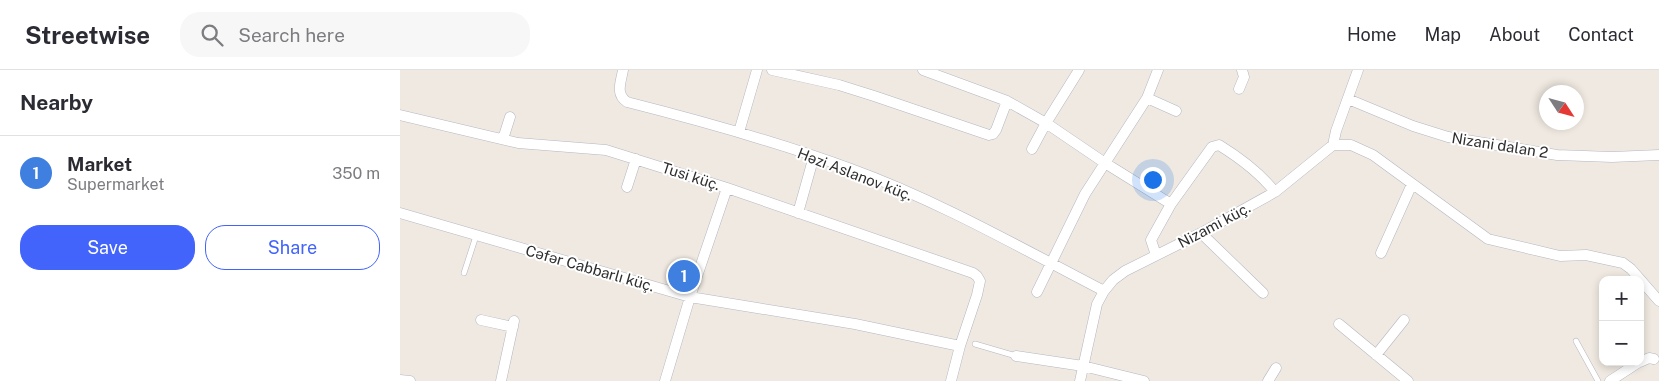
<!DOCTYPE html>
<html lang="en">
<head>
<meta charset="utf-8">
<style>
	body { margin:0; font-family:"Public Sans",sans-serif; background:#f7f7f7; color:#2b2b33 }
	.controls { position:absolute; right:15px; bottom:15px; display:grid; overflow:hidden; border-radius:10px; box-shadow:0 2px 8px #0003 }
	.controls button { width:45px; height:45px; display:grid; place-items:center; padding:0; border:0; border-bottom:1px solid #e1e1e2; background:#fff; color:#2b2b33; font:25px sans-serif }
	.compass { position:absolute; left:1139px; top:15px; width:45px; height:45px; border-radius:50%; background:#fff; box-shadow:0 2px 8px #0003; rotate:126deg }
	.you { position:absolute; left:752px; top:109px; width:18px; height:18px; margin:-12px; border:4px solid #fff; border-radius:50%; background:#1a73e8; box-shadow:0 0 0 8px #1a73e833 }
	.badge { display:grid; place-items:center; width:32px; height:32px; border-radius:50%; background:#4264fb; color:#fff; font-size:16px; font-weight:700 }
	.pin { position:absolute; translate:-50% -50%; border:2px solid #fff; box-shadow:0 1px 5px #0006 }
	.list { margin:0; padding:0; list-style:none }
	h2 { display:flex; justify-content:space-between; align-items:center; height:65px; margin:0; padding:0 20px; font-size:21px }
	h2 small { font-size:16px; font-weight:400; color:#7c7c81 }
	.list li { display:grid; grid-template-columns:32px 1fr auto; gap:15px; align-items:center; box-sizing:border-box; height:75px; padding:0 20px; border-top:1px solid #e1e1e2 }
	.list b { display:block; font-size:19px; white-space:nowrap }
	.list p { margin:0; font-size:16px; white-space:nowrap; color:#7c7c81 }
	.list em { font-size:16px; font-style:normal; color:#7c7c81 }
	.actions { display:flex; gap:10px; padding:15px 20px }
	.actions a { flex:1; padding:11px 0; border:1px solid #4264fb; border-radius:20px; text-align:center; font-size:18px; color:#4264fb }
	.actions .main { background:#4264fb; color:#fff }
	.icon { flex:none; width:28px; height:28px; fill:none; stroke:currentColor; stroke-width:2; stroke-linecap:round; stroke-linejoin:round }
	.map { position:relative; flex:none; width:1259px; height:311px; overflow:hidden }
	header { display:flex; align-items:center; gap:30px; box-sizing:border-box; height:70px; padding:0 25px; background:#fff; border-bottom:1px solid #e1e1e2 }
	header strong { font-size:24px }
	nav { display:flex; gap:28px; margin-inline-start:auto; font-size:18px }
	.search { width:350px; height:45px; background:#f7f7f7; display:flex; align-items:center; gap:12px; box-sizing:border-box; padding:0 18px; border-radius:20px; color:#7c7c81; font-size:19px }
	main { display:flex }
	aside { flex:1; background:#fff }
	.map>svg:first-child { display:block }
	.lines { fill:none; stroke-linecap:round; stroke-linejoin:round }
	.service-casing { stroke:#b4b7c1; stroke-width:6 }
	.minor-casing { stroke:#b4b7c1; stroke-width:11 }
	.service { stroke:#fff; stroke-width:5 }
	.minor { stroke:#fff; stroke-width:10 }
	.labels { text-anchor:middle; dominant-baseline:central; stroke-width:4; stroke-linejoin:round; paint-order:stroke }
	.street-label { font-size:15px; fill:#2e2e2e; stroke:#fff }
</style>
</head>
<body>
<header>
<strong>Streetwise</strong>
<div class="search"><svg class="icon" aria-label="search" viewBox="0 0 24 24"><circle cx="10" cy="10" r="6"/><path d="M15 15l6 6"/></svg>Search here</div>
<nav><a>Home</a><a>Map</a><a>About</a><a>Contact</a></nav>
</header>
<main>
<aside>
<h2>Nearby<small></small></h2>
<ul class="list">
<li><span class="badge" style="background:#3f7fe0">1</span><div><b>Market</b><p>Supermarket</p></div><em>350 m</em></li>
</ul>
<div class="actions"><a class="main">Save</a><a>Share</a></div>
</aside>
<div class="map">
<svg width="1259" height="311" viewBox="0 0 1259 311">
	<rect width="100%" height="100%" fill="#efe9e1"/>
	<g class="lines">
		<defs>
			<path id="service" d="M64,203l12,-37
				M1176,271l22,40
				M575,274l41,12"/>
			<path id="minor" d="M223,0c-2,12 -8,24 4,32 75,19 151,40 224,67 88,32 170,79 253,122
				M372,0l67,15 35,11 115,39 4,-1 3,-4 11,-29
				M523,0l84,31 39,22 59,40 66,41
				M839,19l5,-12 -2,-7
				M747,28l29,13
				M948,29l65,27 35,11 109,18 55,2 47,-2
				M0,45l118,28 88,7 121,38 246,85 4,3 3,5 -3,14 -17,51 -9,35
				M339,62l18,-62
				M103,69l7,-22
				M933,75h18l22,10 115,84 72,17 26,-1 37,8 8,6 28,32
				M632,79l14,-26 33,-53
				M227,117l9,-28
				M0,143l290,84 165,27 105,22
				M398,143l16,-57
				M801,163l62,60
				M981,183l31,-69
				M756,185l-5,-15 20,-36 41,-57 7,-2c21,13 41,28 56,47
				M637,222l48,-98 62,-96 11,-28
				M81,250l32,7
				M939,254l69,57
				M976,285l28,-35
				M616,286l67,10 61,15
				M1240,292l9,-4 5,1
				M0,310l10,1
				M101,311l13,-60
				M265,311l25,-84 37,-109
				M680,311l17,-77 7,-13 9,-11 12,-9 76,-38 74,-41 58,-47 3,-14 22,-61
				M868,311l8,-13
				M1210,311l29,-19"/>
		</defs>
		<use href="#service" class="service-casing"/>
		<use href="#minor" class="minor-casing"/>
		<use href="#service" class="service"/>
		<use href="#minor" class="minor"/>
	</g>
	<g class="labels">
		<g class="street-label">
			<text transform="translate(1100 75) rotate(9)">Nizani dalan 2</text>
			<text transform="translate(455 104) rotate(21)">Həzi Aslanov küç.</text>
			<text transform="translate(291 106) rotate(18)">Tusi küç.</text>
			<text transform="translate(814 155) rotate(-28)">Nizami küç.</text>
			<text transform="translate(190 198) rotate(16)">Cəfər Cabbarlı küç.</text>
		</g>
	</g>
</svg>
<div class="controls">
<button>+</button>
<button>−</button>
</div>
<svg class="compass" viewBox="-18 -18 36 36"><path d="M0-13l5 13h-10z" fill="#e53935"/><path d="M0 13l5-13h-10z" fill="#7c7c81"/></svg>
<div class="you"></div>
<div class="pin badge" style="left:284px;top:206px;background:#3f7fe0">1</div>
</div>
</main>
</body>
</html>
